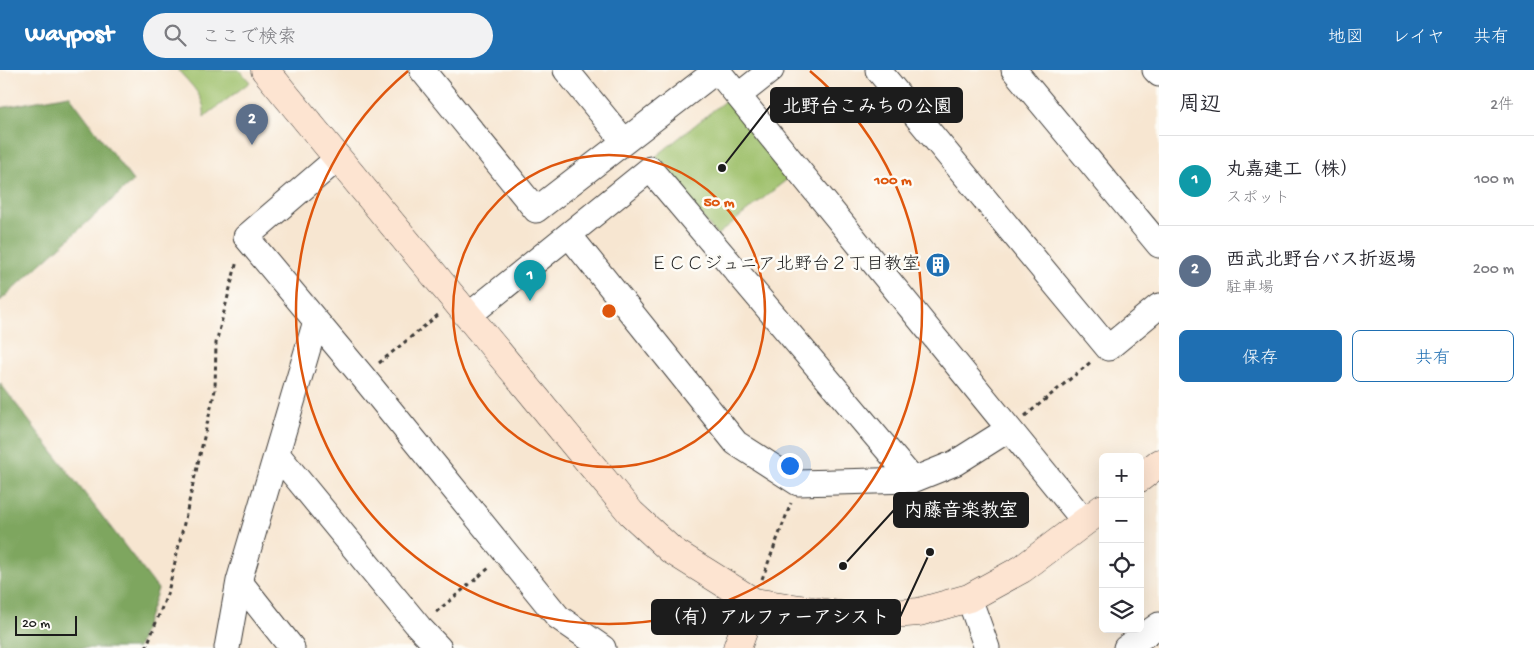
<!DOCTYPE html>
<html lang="ja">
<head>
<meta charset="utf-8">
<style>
	body { margin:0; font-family:"Gochi Hand","Klee One",sans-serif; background:#f2f2f3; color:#2b2b33 }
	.controls { position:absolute; right:15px; bottom:15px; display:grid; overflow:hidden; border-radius:8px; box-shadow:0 5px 20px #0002 }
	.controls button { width:45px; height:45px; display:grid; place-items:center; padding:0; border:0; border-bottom:1px solid #e1e1e2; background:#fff; color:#2b2b33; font:25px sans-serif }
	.scale { position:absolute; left:15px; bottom:12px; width:62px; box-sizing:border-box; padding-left:5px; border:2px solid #1c1c1c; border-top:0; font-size:14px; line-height:18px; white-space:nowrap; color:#1c1c1c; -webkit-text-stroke:4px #fdfcf7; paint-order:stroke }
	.you { position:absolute; left:789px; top:395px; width:18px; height:18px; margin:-12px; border:4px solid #fff; border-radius:50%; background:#1a73e8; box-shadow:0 0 0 8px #1a73e833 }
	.badge { display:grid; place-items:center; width:32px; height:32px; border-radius:50%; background:#1f6fb2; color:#fff; font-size:16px; font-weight:700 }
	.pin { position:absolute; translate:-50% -41px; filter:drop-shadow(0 1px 2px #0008) }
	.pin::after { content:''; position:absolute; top:26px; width:18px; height:15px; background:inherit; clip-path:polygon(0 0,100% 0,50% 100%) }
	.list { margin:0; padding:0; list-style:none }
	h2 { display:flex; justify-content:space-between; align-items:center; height:65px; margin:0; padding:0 20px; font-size:21px }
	h2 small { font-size:16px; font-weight:400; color:#7c7c81 }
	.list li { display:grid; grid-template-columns:32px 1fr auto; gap:15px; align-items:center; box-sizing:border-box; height:90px; padding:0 20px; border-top:1px solid #e1e1e2 }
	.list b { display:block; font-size:19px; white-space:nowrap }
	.list p { margin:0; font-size:16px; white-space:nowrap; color:#7c7c81 }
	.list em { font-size:16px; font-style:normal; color:#7c7c81 }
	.actions { display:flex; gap:10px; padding:15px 20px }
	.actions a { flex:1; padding:11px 0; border:1px solid #1f6fb2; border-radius:8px; text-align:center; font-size:18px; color:#1f6fb2 }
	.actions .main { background:#1f6fb2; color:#fff }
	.icon { flex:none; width:28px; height:28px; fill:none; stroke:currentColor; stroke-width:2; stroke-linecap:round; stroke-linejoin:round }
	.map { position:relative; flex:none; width:1159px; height:578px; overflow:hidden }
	header { display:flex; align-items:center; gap:30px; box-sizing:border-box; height:70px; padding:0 25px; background:#1f6fb2; color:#fff }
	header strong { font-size:24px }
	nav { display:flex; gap:28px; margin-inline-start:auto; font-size:18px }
	.search { width:350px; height:45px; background:#f2f2f3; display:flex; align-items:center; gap:12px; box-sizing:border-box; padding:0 18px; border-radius:28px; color:#7c7c81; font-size:19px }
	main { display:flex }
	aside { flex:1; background:#fff }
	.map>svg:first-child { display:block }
	.green { fill:#9ec06a; stroke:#5d6e43 }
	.forest { fill:#7ea65e; stroke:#4d613d }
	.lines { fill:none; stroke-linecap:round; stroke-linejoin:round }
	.street-casing { stroke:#3d3a37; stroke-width:27 }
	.secondary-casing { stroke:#3d3a37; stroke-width:29 }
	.path { stroke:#3d3a37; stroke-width:3; stroke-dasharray:4 4; stroke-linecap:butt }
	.street { stroke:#fff; stroke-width:25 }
	.secondary { stroke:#fde4d1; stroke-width:28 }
	.ring { fill:none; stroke:#de560d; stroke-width:2.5 }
	.labels { text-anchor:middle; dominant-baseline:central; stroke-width:5; stroke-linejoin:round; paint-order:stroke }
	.poi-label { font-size:18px; fill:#1c1c1c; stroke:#fdfcf7; text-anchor:end }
	.centre { fill:#de560d; stroke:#fdfcf7; stroke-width:2.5 }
	.ring-label { font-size:15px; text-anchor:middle; font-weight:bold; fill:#de560d; stroke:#fdfcf7; stroke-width:5; stroke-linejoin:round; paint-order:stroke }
	.leader { fill:none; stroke:#1c1c1c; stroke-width:2 }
	.callout-dot { fill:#1c1c1c; stroke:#fdfcf7; stroke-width:2 }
	.callout { fill:#1c1c1c; stroke:#1c1c1c; stroke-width:2 }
	.callout-label { font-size:19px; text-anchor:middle; font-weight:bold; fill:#fff }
</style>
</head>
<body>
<header>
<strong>Waypost</strong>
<div class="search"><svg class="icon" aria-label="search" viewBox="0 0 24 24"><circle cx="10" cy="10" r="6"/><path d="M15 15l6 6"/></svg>ここで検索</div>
<nav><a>地図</a><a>レイヤ</a><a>共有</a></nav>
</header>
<main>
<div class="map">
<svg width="1159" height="578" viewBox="0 0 1159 578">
	<rect width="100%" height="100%" fill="#fdfcf7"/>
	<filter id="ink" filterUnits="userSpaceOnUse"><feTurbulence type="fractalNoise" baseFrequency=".02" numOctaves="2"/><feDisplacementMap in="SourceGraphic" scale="10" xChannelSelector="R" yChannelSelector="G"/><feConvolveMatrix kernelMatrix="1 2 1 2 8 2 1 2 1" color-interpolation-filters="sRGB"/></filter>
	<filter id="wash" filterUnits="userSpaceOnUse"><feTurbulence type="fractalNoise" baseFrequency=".0096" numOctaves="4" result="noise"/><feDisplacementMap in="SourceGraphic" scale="20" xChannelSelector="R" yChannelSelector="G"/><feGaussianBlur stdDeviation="1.12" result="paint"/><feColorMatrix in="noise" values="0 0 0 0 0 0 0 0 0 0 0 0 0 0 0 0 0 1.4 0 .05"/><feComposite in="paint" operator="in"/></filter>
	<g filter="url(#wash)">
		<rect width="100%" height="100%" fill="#f7e6d1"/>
		<path class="green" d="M178,0h61l11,12 -46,35c2,-20 -14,-33 -26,-47z
			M726,30l64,77 -73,58 -63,-77z"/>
		<path class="forest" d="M69,25l64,86 -133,120v-193z
			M0,313l158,206 -20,59h-138z"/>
	</g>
	<g filter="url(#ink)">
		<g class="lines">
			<defs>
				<path id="street" d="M422,0l114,140 181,-140
					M566,0l58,71
					M717,0l368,452
					M878,0l230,278 51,-42
					M1014,0l145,175
					M1155,0l4,4
					M738,26l33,-26
					M338,88l-92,79 117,140 195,240 45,31
					M569,165l167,208 62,40 115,-3 42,-17 54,-34
					M468,246l182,-147 263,311
					M277,384l142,173 20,21
					M239,511l53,67
					M969,528l18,50
					M227,578l12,-67 77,-260
					M1126,578l33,-23"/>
				<path id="secondary" d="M265,0l366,443 40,37 83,52 99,15 66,-5 50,-14 53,-29 81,-61
					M1140,408l19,-15
					M737,578l17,-46"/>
			</defs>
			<use href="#street" class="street-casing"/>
			<use href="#secondary" class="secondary-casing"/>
			<path class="path" d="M379,293l59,-48
				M1025,346l67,-55
				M762,509l29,-76
				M436,542l53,-44
				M146,578l22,-56 47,-202 1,-47 21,-82"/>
			<use href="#street" class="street"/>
			<use href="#secondary" class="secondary"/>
		</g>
	</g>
	<g class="ring">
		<circle cx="609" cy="241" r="156"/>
		<path d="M810 1A313 313 0 1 1 408 1"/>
	</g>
	<defs>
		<symbol id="building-disc" viewBox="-11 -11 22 22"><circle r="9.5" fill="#1f6fb2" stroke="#fdfcf7"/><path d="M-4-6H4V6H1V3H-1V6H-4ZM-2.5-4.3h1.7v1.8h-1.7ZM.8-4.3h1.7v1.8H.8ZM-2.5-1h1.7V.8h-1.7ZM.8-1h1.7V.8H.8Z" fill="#fff"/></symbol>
	</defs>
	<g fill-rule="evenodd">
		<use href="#building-disc" x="924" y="181" width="28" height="28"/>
	</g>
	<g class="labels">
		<g class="poi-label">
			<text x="920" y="195">ＥＣＣジュニア北野台２丁目教室</text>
		</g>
	</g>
	<circle cx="609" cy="241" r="8" class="centre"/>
	<g class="ring-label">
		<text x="893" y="114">100 m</text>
		<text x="719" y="136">50 m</text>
	</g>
	<path class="leader" d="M722 98L771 35M843 496L894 440M930 482L900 547"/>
	<g class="callout-dot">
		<circle cx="722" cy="98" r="5"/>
		<circle cx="843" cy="496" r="5"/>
		<circle cx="930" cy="482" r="5"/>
	</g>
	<g class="callout">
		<rect x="771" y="18" width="191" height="34" rx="5"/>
		<rect x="894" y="423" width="134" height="34" rx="5"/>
		<rect x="652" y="530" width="248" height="34" rx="5"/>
	</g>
	<g class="callout-label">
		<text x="867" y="42">北野台こみちの公園</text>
		<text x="961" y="446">内藤音楽教室</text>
		<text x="776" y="553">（有）アルファーアシスト</text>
	</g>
</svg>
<div class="controls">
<button>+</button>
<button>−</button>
<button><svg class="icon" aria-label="locate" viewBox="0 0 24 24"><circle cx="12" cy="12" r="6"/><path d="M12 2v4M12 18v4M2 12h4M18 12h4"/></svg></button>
<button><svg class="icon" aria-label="layers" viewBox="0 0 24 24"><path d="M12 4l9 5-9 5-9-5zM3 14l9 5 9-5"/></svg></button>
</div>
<div class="scale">20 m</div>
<div class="you"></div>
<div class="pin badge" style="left:530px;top:231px;background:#0f9aa8">1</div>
<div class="pin badge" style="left:252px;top:75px;background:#5c6f8a">2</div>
</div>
<aside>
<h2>周辺<small>2件</small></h2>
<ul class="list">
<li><span class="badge" style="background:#0f9aa8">1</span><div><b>丸嘉建工（株）</b><p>スポット</p></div><em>100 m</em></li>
<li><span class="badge" style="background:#5c6f8a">2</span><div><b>西武北野台バス折返場</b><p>駐車場</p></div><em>200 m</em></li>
</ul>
<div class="actions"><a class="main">保存</a><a>共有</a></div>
</aside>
</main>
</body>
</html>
